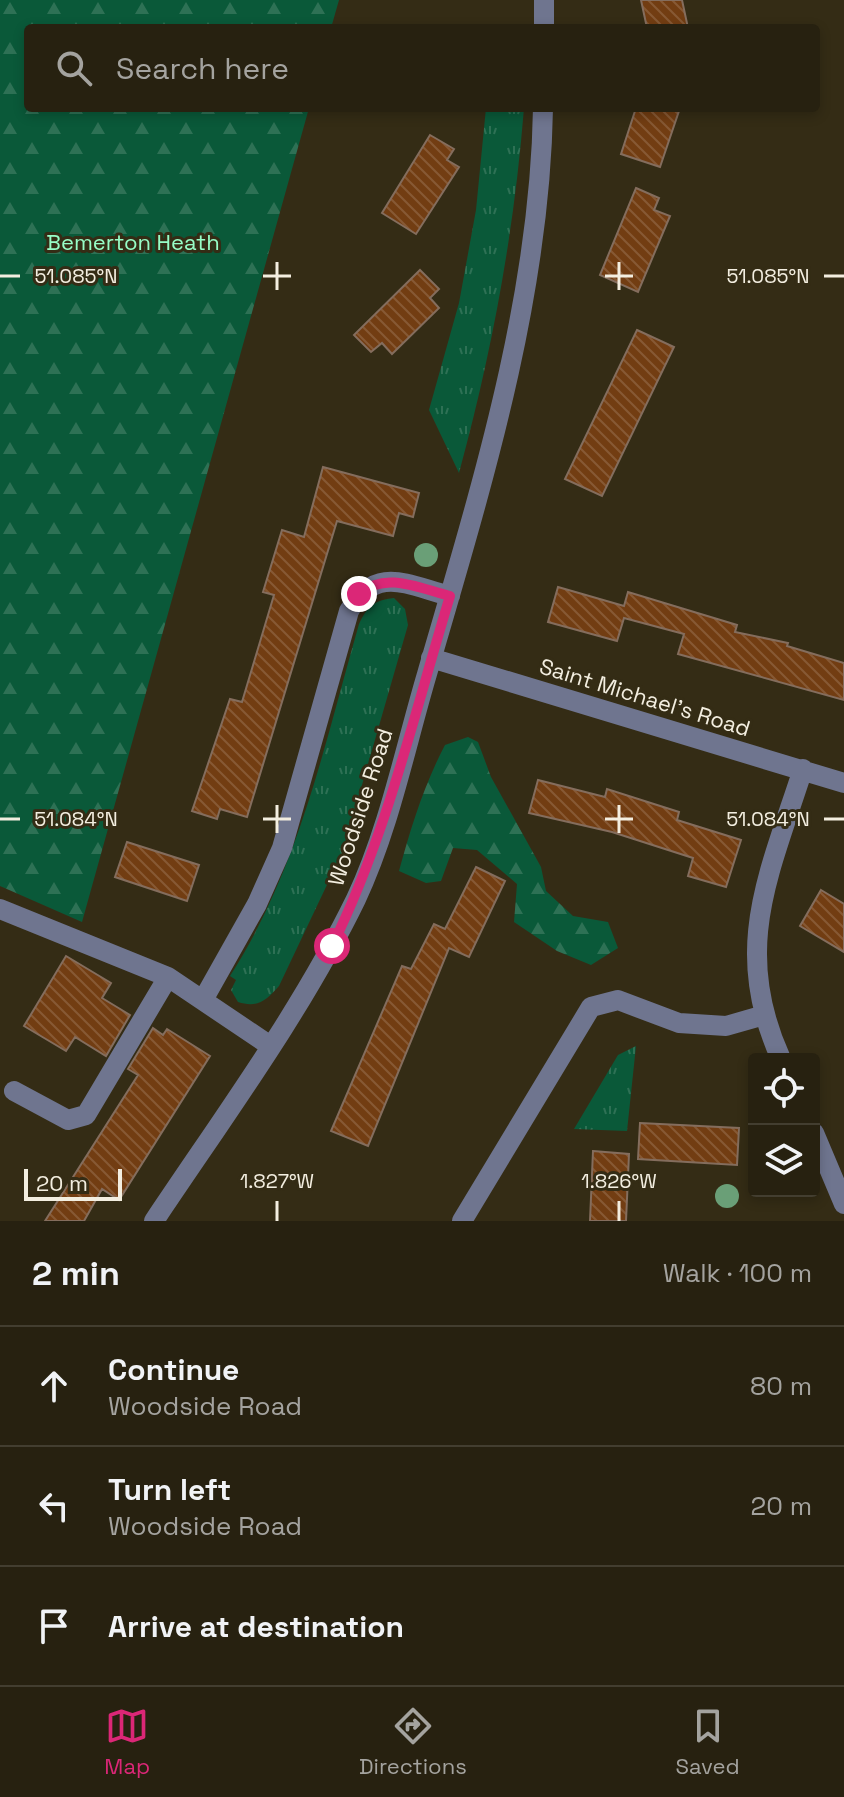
<!DOCTYPE html>
<html lang="en">
<head>
<meta charset="utf-8">
<style>
	body { margin:0; font-family:"Space Grotesk",sans-serif; background:#2f2919; color:#f1f3f6 }
	.controls { position:absolute; right:24px; bottom:24px; display:grid; overflow:hidden; border-radius:8px; box-shadow:0 4px 12px #0003 }
	.controls button { width:72px; height:72px; display:grid; place-items:center; padding:0; border:0; border-bottom:2px solid #433e30; background:#272110; color:#f1f3f6; font:40px sans-serif }
	.scale { position:absolute; left:24px; bottom:20px; width:98px; box-sizing:border-box; padding-left:8px; border:4px solid #f3eee0; border-top:0; font-size:22px; line-height:28px; white-space:nowrap; color:#f3eee0; -webkit-text-stroke:6px #342c15; paint-order:stroke }
	.stop { position:absolute; width:24px; height:24px; margin:-18px; border:6px solid #db2777; border-radius:50%; background:#fff }
	.stop.end { background:#db2777; border-color:#fff; box-shadow:0 2px 8px #0008 }
	.list { margin:0; padding:0; list-style:none }
	h2 { display:flex; justify-content:space-between; align-items:center; height:104px; margin:0; padding:0 32px; font-size:34px }
	h2 small { font-size:26px; font-weight:400; color:#a4a39f }
	.list li { display:grid; grid-template-columns:52px 1fr auto; gap:24px; align-items:center; box-sizing:border-box; height:120px; padding:0 32px; border-top:2px solid #433e30 }
	.list b { display:block; font-size:30px; white-space:nowrap }
	.list p { margin:0; font-size:26px; white-space:nowrap; color:#a4a39f }
	.list em { font-size:26px; font-style:normal; color:#a4a39f }
	.icon { flex:none; width:44px; height:44px; fill:none; stroke:currentColor; stroke-width:2; stroke-linecap:round; stroke-linejoin:round }
	.map { position:relative; flex:none; width:844px; height:1221px; overflow:hidden }
	.search { position:absolute; background:#272110; box-shadow:0 4px 12px #0003; left:24px; right:24px; top:24px; height:88px; display:flex; align-items:center; gap:20px; box-sizing:border-box; padding:0 28px; border-radius:8px; color:#a4a39f; font-size:30px }
	.sheet { height:464px; background:#272110 }
	nav { display:flex; justify-content:space-around; align-items:center; box-sizing:border-box; height:112px; border-top:2px solid #433e30; background:#272110; font-size:22px; color:#a4a39f }
	nav a { display:grid; justify-items:center; gap:4px }
	nav .on { color:#db2777 }
	.map>svg:first-child { display:block }
	.grass { fill:url(#grass-tufts) }
	.forest { fill:url(#forest-firs) }
	.building { fill:url(#building-back-hatch); stroke:#846d5d; stroke-width:2 }
	.lines { fill:none; stroke-linecap:round; stroke-linejoin:round }
	.minor { stroke:#6f758f; stroke-width:20 }
	.tree { fill:#6a9f77 }
	.route { stroke:#db2777; stroke-width:10 }
	.ticks { fill:none; stroke:#f3eee0; stroke-width:3 }
	.labels { text-anchor:middle; dominant-baseline:central; stroke-width:6; stroke-linejoin:round; paint-order:stroke }
	.park-label { font-size:22px; fill:#97fdc7; stroke:#342c15 }
	.street-label { font-size:22px; fill:#f3eee0; stroke:#342c15 }
	.ticks-label { font-size:20px; text-anchor:middle; fill:#f3eee0; stroke:#342c15; stroke-width:6; stroke-linejoin:round; paint-order:stroke }
</style>
</head>
<body>
<div class="map">
<svg width="844" height="1221" viewBox="0 0 844 1221">
	<defs>
		<pattern id="grass-tufts" width="24" height="20" patternUnits="userSpaceOnUse" patternTransform="scale(2)"><rect width="24" height="20" fill="#0a5939"/><path d="M3 7l-1-3M5 7V3M7 7l1-3M15 17l-1-3M17 17v-4M19 17l1-3" fill="none" stroke="#2e7155"/></pattern>
		<pattern id="forest-firs" width="22" height="20" patternUnits="userSpaceOnUse" patternTransform="scale(2)"><rect width="22" height="20" fill="#0a5939"/><path d="M5 1l3.5 6h-7zM16 11l3.5 6h-7z" fill="#2e7155"/></pattern>
		<pattern id="building-back-hatch" width="6" height="6" patternUnits="userSpaceOnUse" patternTransform="scale(2)"><rect width="6" height="6" fill="#723d12"/><path d="M-1 5l2 2M0 0l6 6M5-1l2 2" fill="none" stroke="#875934"/></pattern>
	</defs>
	<rect width="100%" height="100%" fill="#342c15"/>
	<path class="grass" d="M486,108h38c-10,125 -32,244 -65,365l-30,-63 30,-107 17,-93z
		M394,598l11,11 3,16 -65,226 -64,135c-13,15 -22,22 -41,16l-7,-12 5,-10 -6,-4c69,-108 94,-230 129,-352 8,-17 15,-24 35,-26z
		M636,1046l-9,85 -53,-2 44,-74z"/>
	<path class="forest" d="M0,0h339l-8,28h-303v80h281l-227,814 -82,-36z
		M468,737l10,5 13,35 50,90 5,24 27,25 35,6 10,26 -27,17 -34,-14 -43,-29 3,-38 -40,-34 -24,-2 -12,33 -15,2 -27,-12c12,-44 25,-86 46,-126z"/>
	<path class="building" d="M641,0h41l6,28h-41z
		M636,108h44l-20,59 -39,-13z
		M430,135l24,14 -7,11 12,7 -43,67 -34,-21z
		M636,188l23,10 -5,12 16,6 -32,76 -38,-17z
		M420,270l19,19 -9,9 9,10 -47,46 -10,-11 -11,9 -17,-17z
		M637,330l37,17 -72,149 -37,-17z
		M323,467l96,26 -6,24 -14,-4 -6,23 -56,-15 -90,296 -27,-8 -3,10 -25,-8 38,-112 12,3 32,-107 -11,-3 19,-62 22,7z
		M558,587l66,19 4,-14 109,33 -2,7 53,11 -1,3 57,17v37l-166,-46 6,-20 -60,-16 -7,23 -69,-19z
		M538,780l67,17 2,-8 72,23 -2,8 64,20 -15,47 -38,-11 5,-18 -81,-26 -83,-19z
		M127,842l72,23 -12,36 -72,-24z
		M476,867l29,14 -36,76 -20,-9 -81,198 -37,-15 71,-165 9,3 23,-45 11,5z
		M821,890l23,14v48l-44,-26z
		M66,956l45,27 -9,15 28,17 -24,41 -31,-19 -9,14 -42,-25z
		M153,1028l10,7 4,-6 43,27 -91,144 -17,-11 -18,32h-39l93,-146 -10,-6z
		M640,1123l99,5 -2,37 -99,-6z
		M593,1151l36,3 -3,67h-36z"/>
	<g class="lines">
		<path class="minor" d="M544,0v28
			M431,658l413,125
			M0,909l168,68 101,68
			M203,1000l54,-96 25,-56 67,-237c27,-47 58,-26 101,-15
			M781,1059c-50,-110 -12,-184 22,-290
			M14,1091l54,29 18,-5 82,-138
			M814,1133l30,71
			M154,1221c70,-105 147,-209 202,-322 33,-70 49,-151 71,-225 53,-183 113,-373 116,-566
			M462,1221l129,-214 27,-7 61,23 47,3 38,-11"/>
	</g>
	<g class="tree">
		<circle cx="426" cy="555" r="12"/>
		<circle cx="727" cy="1196" r="12"/>
	</g>
	<g class="lines">
		<path class="route" d="M332,946c55,-111 82,-232 118,-350 -32,-8 -64,-25 -91,-2"/>
	</g>
	<path class="ticks" d="M277,262v28M619,262v28M0,276h20M263,276h28M605,276h28M824,276h20M277,805v28M619,805v28M0,819h20M263,819h28M605,819h28M824,819h20M277,1201v20M619,1201v20"/>
	<g class="labels">
		<g class="park-label">
			<text x="133" y="242">Bemerton Heath</text>
		</g>
		<g class="street-label">
			<text transform="translate(645 697) rotate(17)">Saint Michael's Road</text>
			<text transform="translate(360 807) rotate(-72)">Woodside Road</text>
		</g>
	</g>
	<g class="ticks-label">
		<text x="76" y="283">51.085°N</text>
		<text x="768" y="283">51.085°N</text>
		<text x="76" y="826">51.084°N</text>
		<text x="768" y="826">51.084°N</text>
		<text x="277" y="1188">1.827°W</text>
		<text x="619" y="1188">1.826°W</text>
	</g>
</svg>
<div class="controls">
<button><svg class="icon" aria-label="locate" viewBox="0 0 24 24"><circle cx="12" cy="12" r="6"/><path d="M12 2v4M12 18v4M2 12h4M18 12h4"/></svg></button>
<button><svg class="icon" aria-label="layers" viewBox="0 0 24 24"><path d="M12 4l9 5-9 5-9-5zM3 14l9 5 9-5"/></svg></button>
</div>
<div class="scale">20 m</div>
<div class="stop" style="left:332px;top:946px"></div>
<div class="stop end" style="left:359px;top:594px"></div>
<div class="search"><svg class="icon" aria-label="search" viewBox="0 0 24 24"><circle cx="10" cy="10" r="6"/><path d="M15 15l6 6"/></svg>Search here</div>
</div>
<section class="sheet">
<h2>2 min<small>Walk · 100 m</small></h2>
<ul class="list">
<li><svg class="icon" aria-label="ahead" viewBox="0 0 24 24"><path d="M12 20V5M6 11l6-6 6 6"/></svg><div><b>Continue</b><p>Woodside Road</p></div><em>80 m</em></li>
<li><svg class="icon" aria-label="left" viewBox="0 0 24 24"><path d="M17 20v-9H6M10 6l-5 5 5 5"/></svg><div><b>Turn left</b><p>Woodside Road</p></div><em>20 m</em></li>
<li><svg class="icon" aria-label="arrive" viewBox="0 0 24 24"><path d="M6 21V4h12l-3 4 3 4H6"/></svg><div><b>Arrive at destination</b></div></li>
</ul>
</section>
<nav>
<a class="on"><svg class="icon" aria-label="map" viewBox="0 0 24 24"><path d="M3 6l6-2 6 2 6-2v14l-6 2-6-2-6 2zM9 4v14M15 6v14"/></svg>Map</a>
<a><svg class="icon" aria-label="directions" viewBox="0 0 24 24"><path d="M12 3l9 9-9 9-9-9zM9 14v-3h6M13 9l2 2-2 2"/></svg>Directions</a>
<a><svg class="icon" aria-label="saved" viewBox="0 0 24 24"><path d="M7 4h10v16l-5-4-5 4z"/></svg>Saved</a>
</nav>
</body>
</html>
